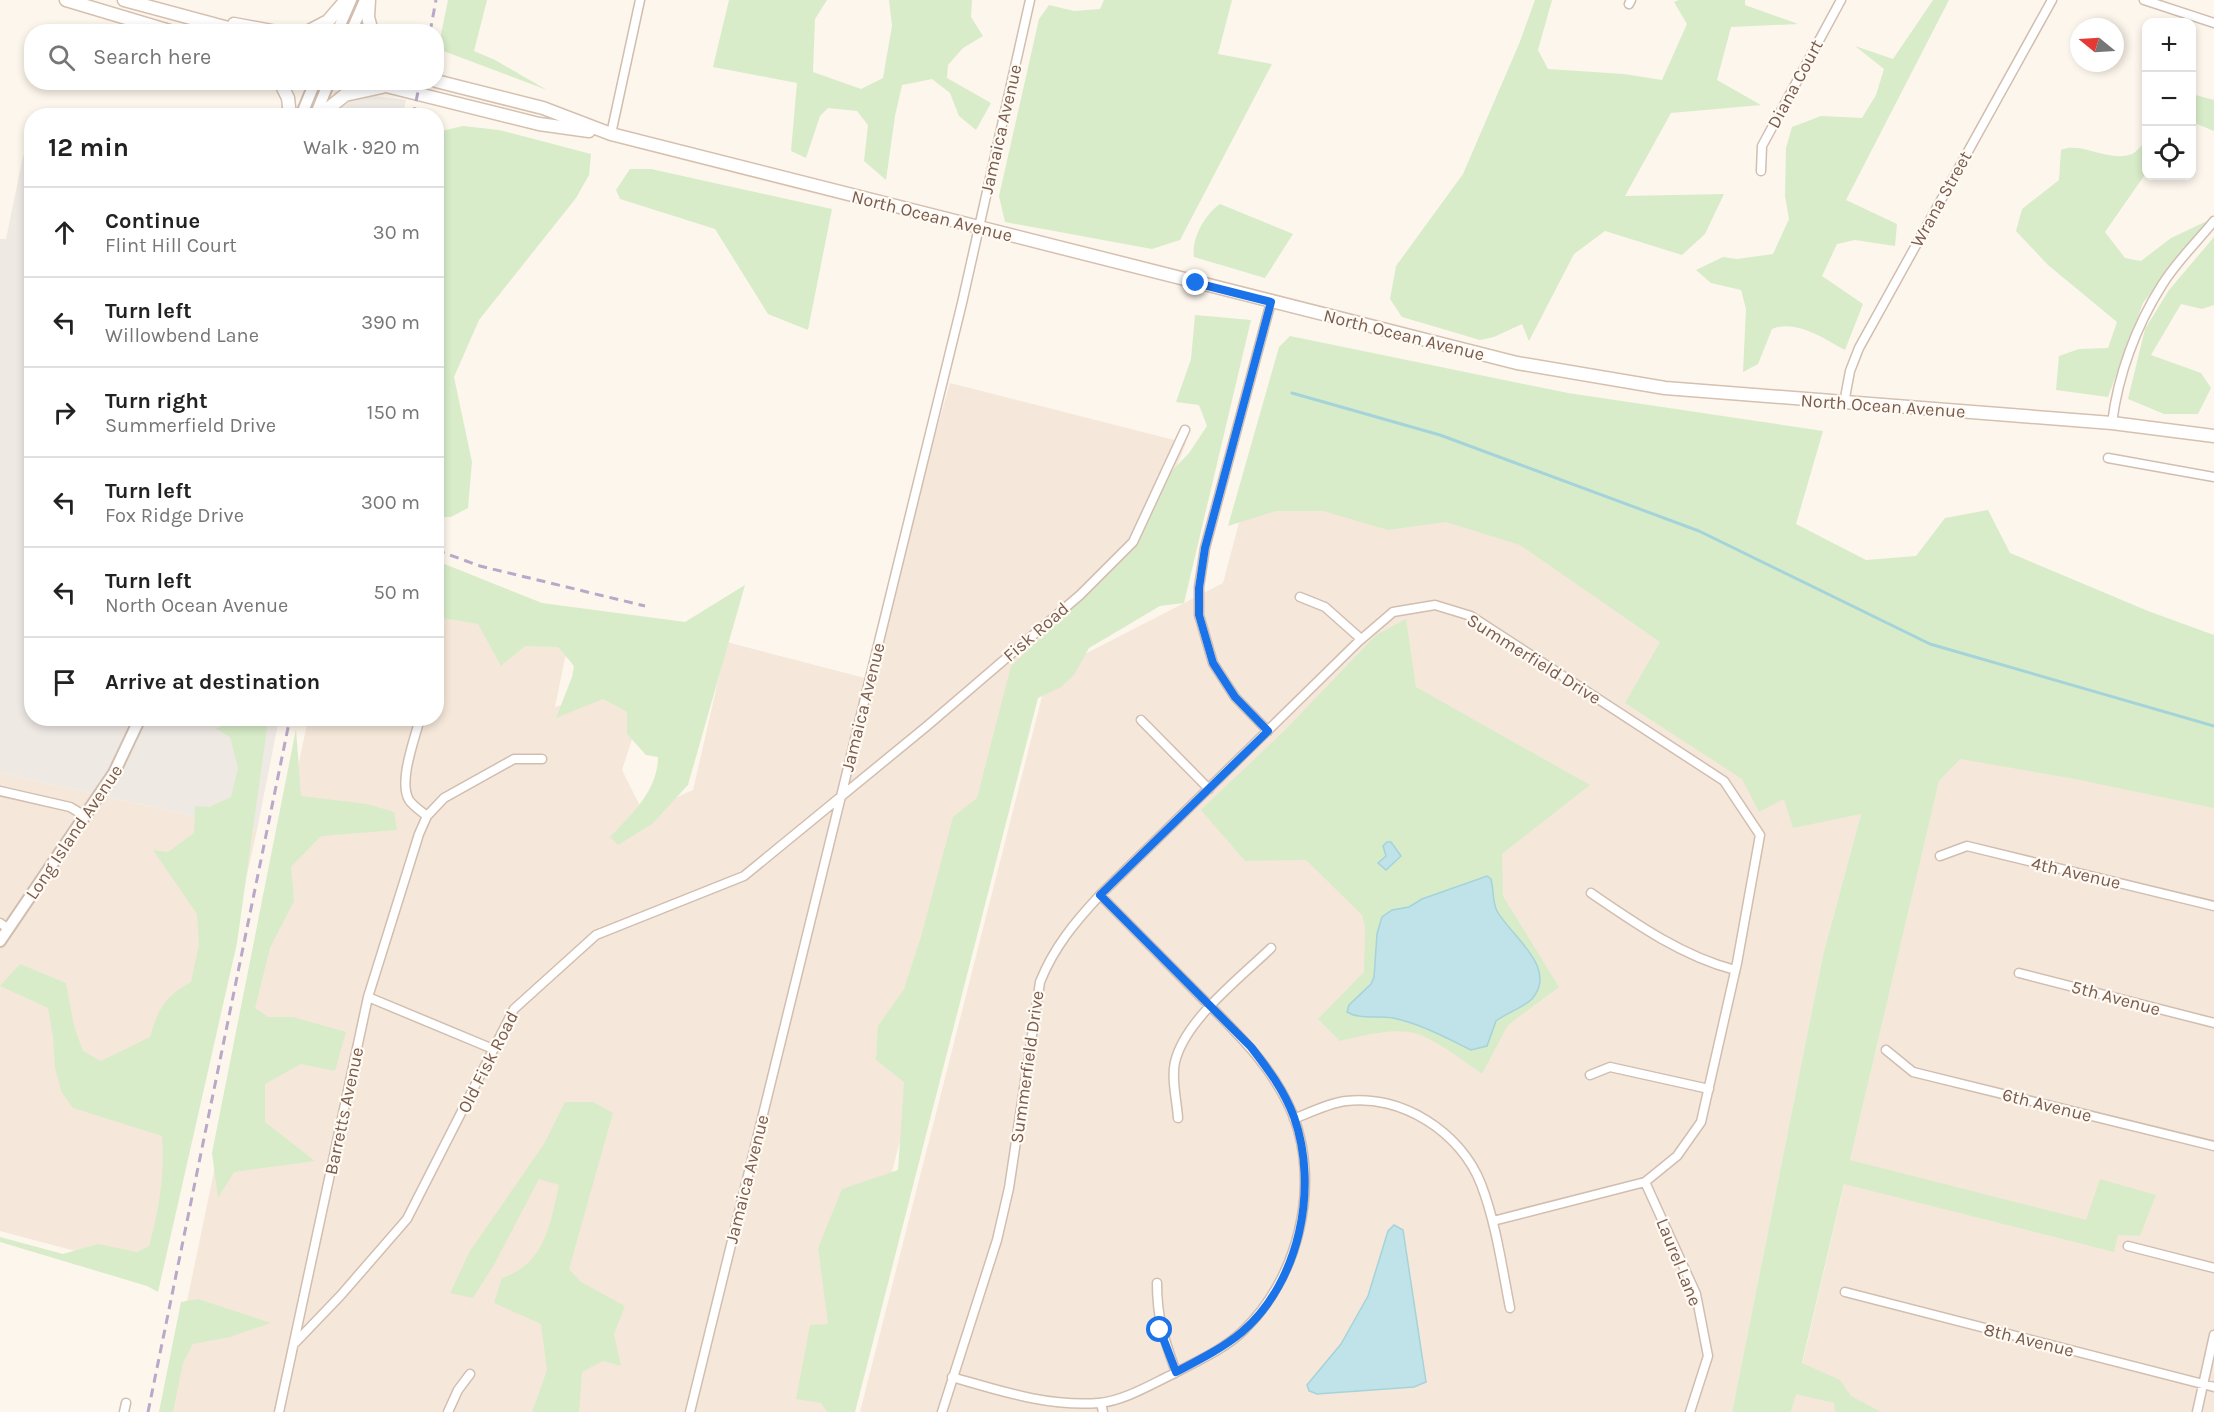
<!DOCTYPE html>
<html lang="en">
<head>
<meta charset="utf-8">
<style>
	body { margin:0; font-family:Karla,sans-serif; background:#f6f6f6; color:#222 }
	.controls { position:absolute; right:18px; top:18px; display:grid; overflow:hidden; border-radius:12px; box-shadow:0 3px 9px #0003 }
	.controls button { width:54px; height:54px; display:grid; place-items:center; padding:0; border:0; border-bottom:2px solid #e0e0e0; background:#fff; color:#222; font:30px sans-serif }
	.compass { position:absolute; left:2070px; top:18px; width:54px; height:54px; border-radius:50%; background:#fff; box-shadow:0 3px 9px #0003; rotate:288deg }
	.stop { position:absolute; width:18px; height:18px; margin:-14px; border:4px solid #1a73e8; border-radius:50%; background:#fff }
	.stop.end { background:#1a73e8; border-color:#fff; box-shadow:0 2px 6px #0008 }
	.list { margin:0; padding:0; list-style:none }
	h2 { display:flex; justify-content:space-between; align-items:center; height:78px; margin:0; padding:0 24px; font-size:26px }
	h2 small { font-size:20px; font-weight:400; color:#767676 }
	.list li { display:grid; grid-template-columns:39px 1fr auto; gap:18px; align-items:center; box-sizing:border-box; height:90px; padding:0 24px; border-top:2px solid #e0e0e0 }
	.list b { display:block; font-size:22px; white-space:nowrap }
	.list p { margin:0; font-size:20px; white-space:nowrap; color:#767676 }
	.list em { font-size:20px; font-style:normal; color:#767676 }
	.icon { flex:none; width:33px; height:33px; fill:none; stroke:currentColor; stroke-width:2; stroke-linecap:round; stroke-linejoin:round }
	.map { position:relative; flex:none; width:2214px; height:1412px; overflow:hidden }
	.search { position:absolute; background:#fff; box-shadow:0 3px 9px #0003; left:24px; top:24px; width:420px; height:66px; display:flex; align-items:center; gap:15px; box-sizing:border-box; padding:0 21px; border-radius:24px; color:#767676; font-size:22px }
	.panel { position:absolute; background:#fff; box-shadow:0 3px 9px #0003; left:24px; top:108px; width:420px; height:618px; border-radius:24px }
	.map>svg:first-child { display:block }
	.residential { fill:#f5e8da }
	.industrial { fill:#efe9e4 }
	.green { fill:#d8ecc9 }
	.water { fill:#bfe3e8; stroke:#a5d3da; stroke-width:1.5 }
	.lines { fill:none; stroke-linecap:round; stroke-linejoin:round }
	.stream { stroke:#a5d3da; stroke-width:3 }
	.minor-casing { stroke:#d1beb0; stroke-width:11 }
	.tertiary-casing { stroke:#d1beb0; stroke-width:14 }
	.secondary-casing { stroke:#d6c0b0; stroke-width:15 }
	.minor { stroke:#fff; stroke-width:8 }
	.tertiary { stroke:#fff; stroke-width:10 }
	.secondary { stroke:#fff; stroke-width:12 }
	.rail { stroke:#b9a8c9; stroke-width:3; stroke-dasharray:9 6; stroke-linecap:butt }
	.route { stroke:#1a73e8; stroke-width:8 }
	.labels { text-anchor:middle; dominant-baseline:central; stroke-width:4.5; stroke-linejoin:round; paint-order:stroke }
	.street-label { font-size:18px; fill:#7a5c4d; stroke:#fffaf3 }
</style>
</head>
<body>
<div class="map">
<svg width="2214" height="1412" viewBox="0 0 2214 1412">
	<rect width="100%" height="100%" fill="#fdf6ec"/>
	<path class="residential" d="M950,383l236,60 -42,107 -123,114 -190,748h-667l144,-693 128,-1 1,-125 132,46 -14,68 62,-18 21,32 -16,49 21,42 50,-22 34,-148 138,36z
		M1250,481l273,42 351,243 -51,189 -91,457h-872l188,-739 175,-90z
		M1949,737l265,51v624h-423z
		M0,773l257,57 -99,443 -158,-42z"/>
	<path class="industrial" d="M335,91l71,9 -3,15 -81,1z
		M23,156l8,1 1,561 247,1 -22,111 -257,-57v-534h6z"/>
	<path class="green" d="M448,0h39l-13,51 21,9 52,30 -109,-41z
		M729,0h98l-12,19 -2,53 48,17 22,-11 9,-52 -3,-26h83l-1,17 12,19 -20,12 -15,17 -1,13 44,25 -15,27 -17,-14 -9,-23 -18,-14 -30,6 -7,31 -9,64 -22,-19 4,-36 -11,-14 -29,-3 -8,8 -14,42 -15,-7 6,-68 -84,-16z
		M1104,0h128l-14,54 54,10 -92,176 -28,9 -147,-27 -6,-26 40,-177 10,-14 25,6 26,-2z
		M1535,0h17l-14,50 10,19 76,5 38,6 25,-56 -13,-22 5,-2h66v5l53,19 -67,3 -14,53 44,25 -90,8 -46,83 99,-2 -19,40 -23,21 -77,-24 -31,23 -45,87 -7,-17 -28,13 -14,3 -78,-23 -12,-18 6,-33 67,-92 56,-130z
		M1933,0h16l-103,200 51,24 -2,22 -40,-6 -18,4 -15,32 41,28 -18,46c-21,-11 -48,-31 -73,-21l-14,35 -15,8 3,-63 -5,-19 -30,-7 -15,-13 27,-13 14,2 36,-5 16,-35 -4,-23 1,-48 6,-21 29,-11 41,2 14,-23 8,-26 -29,-23 38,13z
		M2192,94l22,6v31l-22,-9z
		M463,126l36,4 92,24 -2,21 -13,23 -97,122 -25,57 18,85 -4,46 -17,9h-14v-385z
		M2146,141v32l-41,59 20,26 16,3 30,-23 36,-17 -64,82 -35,94 -52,-7 3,-34 20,-7 29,-1 9,-26 -69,-57 -32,-34 6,-22 37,-29 2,-30c21,-9 47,13 71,4 5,-2 10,-10 14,-13z
		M630,169h21l181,40 -24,121 -40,-16 -53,-85 -95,-30 -4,-9z
		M1220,204l73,30 -28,44 -71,-21c-3,-18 11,-43 26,-53z
		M2214,237v68l-12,4 -21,-5 -30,51 50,18 10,15 -13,26h-34l-36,-15 17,-70 24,-39z
		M1195,315l56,5 -67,283 -24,3 -71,42 -15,27 -13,12 -23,11 -183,714h-28l-6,-9 -25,-4 14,-74 18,-1 -10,-76 24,-59 56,-19 6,-88 -28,-22 2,-34 26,-37 17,-52 32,-120 24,-19 34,-132 126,-121 31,-70 21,-22 18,-27 -8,-21 -23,-3 15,-43z
		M1290,336l278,57 255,38 -27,93 70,36 50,-4 29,-38 43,-8 22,43 138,58 66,24v173l-139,-29 -115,-20 -21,22 -89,379 236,60 14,-41 56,16 -16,41 -22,-1 -4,17 -270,-68 -42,179 38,17 11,16 30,16h-46l-1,-9 -38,-9 -5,18h-59l91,-457 38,-141 -68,14 -9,-29 -25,13 -17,-33 -117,-76 35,-61 -140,-97 -74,-23 -58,8 -65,-19h-47l-48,15 51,-179z
		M437,561l105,42 143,19 60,-37 -57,200 -36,39 -34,21 -8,-8c22,-23 48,-47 48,-80l-12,-2 -19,-21v-22l-24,-13 -47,19 16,-41 2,-11 -16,-19 -33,-1 -24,20 -23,-42 -41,-7z
		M1406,619l10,68 174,98 -88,69 1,42 56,91 -51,38 -26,49c-17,-12 -53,-40 -73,-42 -22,-3 -47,4 -69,9l-22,-22 46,-47 1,-45 -3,-12 -56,-55 -61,1 -44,-51 85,-81 90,-94z
		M235,718l32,1v9l-30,215 -79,349 -11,-6 -147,-44v-5l63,17 35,-10 39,8 12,-6c10,-35 16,-73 13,-110l-89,-28 -11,-15 -7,-25 -2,-32 -5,-28 -48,-22 20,-22 46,19 8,43 9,25 18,10 49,-24c8,-28 15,-41 41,-55l8,-38 -2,-30 -44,-64 15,2 26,-19 1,-27 14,1 22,-10 7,-29 -8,-31 -14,-8z
		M296,729l5,67 66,8 27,8 3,18 -76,6 -30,31 3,34 -24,47 -15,60 13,9h25l53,15 -11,39 -34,-7 -36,20v38l50,39 -81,11 -16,26 -6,-45z
		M565,1102h28l20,11 -44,156 12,13 44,24 -11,28 7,32 -18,-5 -21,11 -3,40h-47l15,-42 -6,-46 -47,-21 8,-25c43,-14 48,-53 57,-93l-20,-6 -44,84 -22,35 -23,-5 20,-42 74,-107z
		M198,1299l73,24 -41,14 -37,7 -10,19 -10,49h-14l22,-110z"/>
	<path class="water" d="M1387,842h4l10,14 -15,14 -8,-7 8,-7 -3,-10z
		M1487,876l4,3c3,11 1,22 6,32 14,25 62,57 35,88 -9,9 -26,14 -36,22l-9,25 -16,4c-26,-13 -50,-26 -78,-32 -15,-3 -33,2 -46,-6l2,-7 22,-21 3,-7 3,-43 5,-17 10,-7 17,-3 13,-8z
		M1394,1225l9,5 23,152 -12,5 -97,7 -8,-3 -2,-6 34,-41 27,-48 20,-65z"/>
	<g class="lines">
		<path class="stream" d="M1292,393l148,42 259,96 231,113 284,82"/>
		<defs>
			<path id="minor" d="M2144,0l70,23
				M1629,4l2,-4
				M611,134l29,-134
				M1761,171l1,-25 79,-146
				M1844,403l6,-32 9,-23 193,-348
				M2112,423c6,-48 24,-97 50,-138 14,-23 35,-43 52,-64
				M2108,458l106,19
				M1300,597l25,10 36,32
				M420,718c-5,21 -22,63 -11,82 4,6 13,12 18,16
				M1141,720l68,69
				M1268,731l-33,-34 -22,-34 -14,-48v-28l6,-39 66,-246
				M0,791l70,16 15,9
				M1940,856l27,-10 247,60
				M1591,893c45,31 91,63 144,77
				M0,923l9,6
				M2019,973l195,50
				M368,997l125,52
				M1886,1050l27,22 301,74
				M1590,1075l20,-8 99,22
				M1178,1118c-1,-17 -7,-39 -3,-56 10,-42 65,-84 96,-114
				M1294,1119c17,-7 35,-16 52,-18 55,-7 115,31 135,83 15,39 21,83 29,124
				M1645,1182l51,112 12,62 -18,56
				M2128,1246l86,22
				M1157,1283c0,36 7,56 19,89
				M1845,1292l369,95
				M295,1343l46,-48 66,-76 107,-210 82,-74 148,-59 183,-150 153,-131 53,-53 52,-112
				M952,1377c49,14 96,30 147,26 24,-2 51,-18 72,-28 24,-13 54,-26 73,-45 54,-52 77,-144 49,-215 -20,-49 -57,-83 -94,-120 -33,-33 -66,-67 -99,-100
				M1101,1403l2,9
				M124,1412l2,-9
				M279,1412l89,-415 51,-163 8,-18 17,-18 70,-39h28
				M448,1412l10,-22 12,-16
				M690,1412l272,-1109 68,-303
				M942,1412l55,-172 12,-52 31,-206c14,-35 35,-60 60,-87l258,-253 35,-30 42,-7 36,11 253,165 36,54 -23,128 -36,159 -24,34 -32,26 -152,39
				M2197,1412l17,-77"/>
			<path id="tertiary" d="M337,32l14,-32
				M351,32l14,-32
				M301,116l14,-34
				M315,116l14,-34
				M0,941l114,-168 26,-55"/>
			<path id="secondary" d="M66,0l107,32
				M124,0l119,32
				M369,0l-1,17 4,15
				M234,24l43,8
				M307,32l21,-11 18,-21
				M436,81l107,27 68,26 906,229 148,25 447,35 102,13
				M280,82l8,16 2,18
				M370,82l169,42 50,7
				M319,116l26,-21 37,-8"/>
		</defs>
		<use href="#minor" class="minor-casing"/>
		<use href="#tertiary" class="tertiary-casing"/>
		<use href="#secondary" class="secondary-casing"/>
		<use href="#minor" class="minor"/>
		<use href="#tertiary" class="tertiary"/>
		<use href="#secondary" class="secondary"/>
		<path class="rail" d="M430,32l6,-32
			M413,116l7,-34
			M436,550l44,16 165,40
			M148,1412l142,-694"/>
	</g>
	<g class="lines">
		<path class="route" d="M1160,1330l16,42c23,-12 47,-24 66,-40 58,-50 77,-145 52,-215 -10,-27 -26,-48 -43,-70l-151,-152 168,-164 -33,-34 -22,-34 -14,-48v-27l6,-40 66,-246 -75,-19"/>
	</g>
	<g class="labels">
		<g class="street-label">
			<text transform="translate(1795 84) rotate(-62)">Diana Court</text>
			<text transform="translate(1001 129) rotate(-77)">Jamaica Avenue</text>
			<text transform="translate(1941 199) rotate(-61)">Wrana Street</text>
			<text transform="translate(932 216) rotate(14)">North Ocean Avenue</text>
			<text transform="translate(1404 335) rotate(14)">North Ocean Avenue</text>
			<text transform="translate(1883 406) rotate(4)">North Ocean Avenue</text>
			<text transform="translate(1036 632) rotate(-41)">Fisk Road</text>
			<text transform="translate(1534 659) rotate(32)">Summerfield Drive</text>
			<text transform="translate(863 707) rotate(-76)">Jamaica Avenue</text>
			<text transform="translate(74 832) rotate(-56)">Long Island Avenue</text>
			<text transform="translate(2076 873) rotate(13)">4th Avenue</text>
			<text transform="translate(2116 998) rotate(15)">5th Avenue</text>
			<text transform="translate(488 1062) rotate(-63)">Old Fisk Road</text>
			<text transform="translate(1027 1067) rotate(-82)">Summerfield Drive</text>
			<text transform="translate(2047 1105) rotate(14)">6th Avenue</text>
			<text transform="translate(344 1111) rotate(-78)">Barretts Avenue</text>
			<text transform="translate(747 1179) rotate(-76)">Jamaica Avenue</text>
			<text transform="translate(1679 1262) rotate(68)">Laurel Lane</text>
			<text transform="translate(2029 1340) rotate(14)">8th Avenue</text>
		</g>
	</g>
</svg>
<div class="controls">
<button>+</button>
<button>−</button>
<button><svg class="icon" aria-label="locate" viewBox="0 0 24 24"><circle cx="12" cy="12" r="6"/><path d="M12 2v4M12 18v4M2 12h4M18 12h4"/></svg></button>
</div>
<svg class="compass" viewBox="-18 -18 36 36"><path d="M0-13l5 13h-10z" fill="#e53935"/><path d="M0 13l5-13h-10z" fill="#767676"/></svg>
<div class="stop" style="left:1160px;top:1330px"></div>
<div class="stop end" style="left:1196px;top:283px"></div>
<div class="search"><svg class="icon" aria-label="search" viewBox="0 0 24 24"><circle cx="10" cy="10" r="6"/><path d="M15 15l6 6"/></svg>Search here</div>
<section class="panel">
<h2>12 min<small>Walk · 920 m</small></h2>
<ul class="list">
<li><svg class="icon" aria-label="ahead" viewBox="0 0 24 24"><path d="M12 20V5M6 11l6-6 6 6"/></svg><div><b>Continue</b><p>Flint Hill Court</p></div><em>30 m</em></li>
<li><svg class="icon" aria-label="left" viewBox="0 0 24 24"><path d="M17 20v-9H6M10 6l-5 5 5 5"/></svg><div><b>Turn left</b><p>Willowbend Lane</p></div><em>390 m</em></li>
<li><svg class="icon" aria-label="right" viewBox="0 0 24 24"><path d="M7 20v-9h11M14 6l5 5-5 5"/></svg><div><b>Turn right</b><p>Summerfield Drive</p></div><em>150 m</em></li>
<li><svg class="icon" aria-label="left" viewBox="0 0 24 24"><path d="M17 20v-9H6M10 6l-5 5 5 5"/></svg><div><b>Turn left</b><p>Fox Ridge Drive</p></div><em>300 m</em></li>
<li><svg class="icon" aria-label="left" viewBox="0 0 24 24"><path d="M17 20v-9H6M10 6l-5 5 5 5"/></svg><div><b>Turn left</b><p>North Ocean Avenue</p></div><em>50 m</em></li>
<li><svg class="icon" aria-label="arrive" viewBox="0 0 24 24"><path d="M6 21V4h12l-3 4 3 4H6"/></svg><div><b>Arrive at destination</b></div></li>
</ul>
</section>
</div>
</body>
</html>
